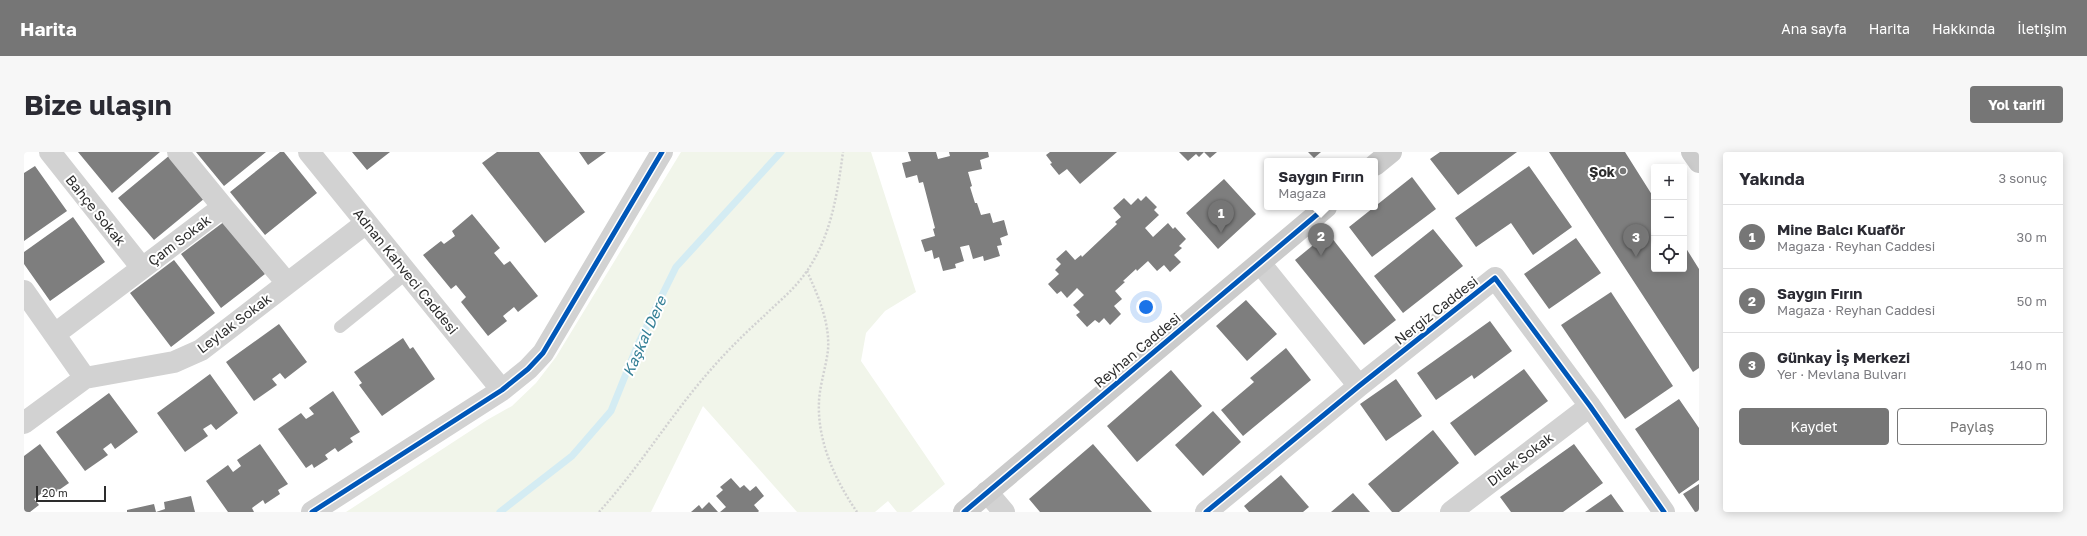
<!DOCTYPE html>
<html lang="tr">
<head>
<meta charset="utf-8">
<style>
	body { margin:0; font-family:"Golos Text",sans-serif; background:#f7f7f7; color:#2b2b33 }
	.controls { position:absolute; right:12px; top:12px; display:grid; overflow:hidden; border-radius:4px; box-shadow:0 2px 10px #0003 }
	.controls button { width:36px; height:36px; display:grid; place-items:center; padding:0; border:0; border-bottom:1px solid #e1e1e2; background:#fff; color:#2b2b33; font:20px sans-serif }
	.scale { position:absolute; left:12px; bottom:10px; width:70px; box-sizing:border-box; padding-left:4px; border:2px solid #2d2d2d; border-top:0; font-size:11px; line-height:14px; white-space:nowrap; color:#2d2d2d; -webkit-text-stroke:3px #fff; paint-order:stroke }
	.you { position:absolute; left:1122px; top:155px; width:14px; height:14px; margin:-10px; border:3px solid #fff; border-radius:50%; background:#1a73e8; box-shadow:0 0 0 6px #1a73e833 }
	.badge { display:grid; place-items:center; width:26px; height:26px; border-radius:50%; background:#767676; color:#fff; font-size:13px; font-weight:700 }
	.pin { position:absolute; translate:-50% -33px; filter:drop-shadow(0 1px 2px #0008) }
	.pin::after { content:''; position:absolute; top:21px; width:14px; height:12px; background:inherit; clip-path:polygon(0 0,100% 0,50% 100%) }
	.popup { position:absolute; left:1240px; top:6px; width:114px; height:52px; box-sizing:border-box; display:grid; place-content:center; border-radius:4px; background:#fff; filter:drop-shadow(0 1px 3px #0005); font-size:13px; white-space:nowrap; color:#7c7c81 }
	.popup b { font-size:15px; color:#2b2b33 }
	.popup::after { content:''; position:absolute; left:50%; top:100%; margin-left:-8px; border:8px solid transparent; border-top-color:#fff }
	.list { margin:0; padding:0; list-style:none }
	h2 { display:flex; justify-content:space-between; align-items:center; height:52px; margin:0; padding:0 16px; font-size:17px }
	h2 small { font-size:13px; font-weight:400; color:#7c7c81 }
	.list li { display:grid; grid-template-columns:26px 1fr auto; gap:12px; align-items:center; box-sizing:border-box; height:64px; padding:0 16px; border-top:1px solid #e1e1e2 }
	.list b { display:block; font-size:15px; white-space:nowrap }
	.list p { margin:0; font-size:13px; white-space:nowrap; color:#7c7c81 }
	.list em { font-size:13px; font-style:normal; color:#7c7c81 }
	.actions { display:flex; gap:8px; padding:12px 16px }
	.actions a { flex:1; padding:9px 0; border:1px solid #767676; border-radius:4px; text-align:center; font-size:14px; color:#767676 }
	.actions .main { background:#767676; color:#fff }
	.icon { flex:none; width:22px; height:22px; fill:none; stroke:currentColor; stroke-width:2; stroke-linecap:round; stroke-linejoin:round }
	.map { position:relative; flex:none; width:1675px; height:360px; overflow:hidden; border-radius:4px }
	header { display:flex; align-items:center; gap:24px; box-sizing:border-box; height:56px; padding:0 20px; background:#767676; color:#fff }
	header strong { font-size:19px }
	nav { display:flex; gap:22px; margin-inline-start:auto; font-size:14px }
	.intro { display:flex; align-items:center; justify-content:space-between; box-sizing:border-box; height:96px; padding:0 24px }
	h1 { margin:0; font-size:28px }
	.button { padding:10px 18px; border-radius:4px; background:#767676; color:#fff; font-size:14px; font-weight:700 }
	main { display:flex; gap:24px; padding:0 24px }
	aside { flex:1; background:#fff; border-radius:4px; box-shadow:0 2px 10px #0003 }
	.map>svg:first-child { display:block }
	.green { fill:#f1f5ea }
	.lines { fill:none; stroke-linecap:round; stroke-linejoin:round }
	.stream { stroke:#d4ecf3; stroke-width:7 }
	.building { fill:#7e7e7e }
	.path { stroke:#d2d2d2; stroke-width:2.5; stroke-dasharray:2 2; stroke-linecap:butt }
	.lane { stroke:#d2d2d2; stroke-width:12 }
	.street { stroke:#d2d2d2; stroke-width:22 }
	.secondary { stroke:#cbcbcb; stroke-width:22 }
	.cycleway-casing { stroke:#fff; stroke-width:8 }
	.cycleway { stroke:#0057b8; stroke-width:5 }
	.poi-dot { fill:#767676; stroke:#fff; stroke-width:1.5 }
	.labels { text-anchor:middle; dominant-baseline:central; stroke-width:4; stroke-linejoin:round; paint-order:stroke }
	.poi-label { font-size:14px; font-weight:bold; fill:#2d2d2d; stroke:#fff; text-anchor:end }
	.street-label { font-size:14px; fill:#2d2d2d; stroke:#fff }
	.water-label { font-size:15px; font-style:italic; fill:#347f96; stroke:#fff }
</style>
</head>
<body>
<header>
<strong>Harita</strong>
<nav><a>Ana sayfa</a><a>Harita</a><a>Hakkında</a><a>İletişim</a></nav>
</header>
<div class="intro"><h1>Bize ulaşın</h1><a class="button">Yol tarifi</a></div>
<main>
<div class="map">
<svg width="1675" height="360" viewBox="0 0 1675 360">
	<rect width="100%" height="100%" fill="#fff"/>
	<path class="green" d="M657,0h190l45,140 -31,19 -19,22 -5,28 84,123 -34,28h-14l-9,-11 -13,11h-78l-94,-106 -52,106h-305l141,-92 25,-14 24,-23 20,-26z"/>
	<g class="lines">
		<path class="stream" d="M476,360l72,-56 39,-45 27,-67 38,-77 105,-115"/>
	</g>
	<path class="building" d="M54,0h82l-48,41z
		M172,0h70l-42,34z
		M256,0h4l33,41 -52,42 -35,-43z
		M328,0h38l-23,18z
		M473,0h42l46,60 -40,31 -63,-80z
		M555,0h27l-18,13z
		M884,0h28l2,7 12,-3 -1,-4h39l1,5 -9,3 2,9 -14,3 4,14 -2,1 5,16h2l4,12 9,-2 3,10 11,-3 4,15 -8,3 2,7 -5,1 3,10 -16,5 -1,-5 -10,3 -4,-14 -9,2 4,14 -9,3 1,4 -13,3 -4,-14 -5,2 -2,-9 -7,2 -4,-12 14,-4 -2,-7 2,-1 -12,-46 -4,1 -2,-8 -11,3 -4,-15 9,-2z
		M1026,0h67l-37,32 -13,-15 -8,6 -9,-11 2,-1 -6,-8z
		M1155,0h38l-7,6 -6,-6 -5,5 -3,-3 -8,7z
		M1284,0h13l-7,6z
		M1416,0h77l-59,43 -28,-36z
		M1525,0h76l29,46v71h30v-24l15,24v99l-6,4z
		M146,3l35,43 -51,42 -36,-42z
		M11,14l32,45 -43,30v-68z
		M1505,14l43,61 -39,28 -22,-32 -35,24 -21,-29z
		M1388,25l24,32 -64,48 -23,-30z
		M1200,27l32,35 -38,35 -32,-36z
		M1122,44l11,11 -3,3 5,5 -14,13 8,9 15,-14 5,6 2,-2 11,12 -7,7 3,2 -8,7 7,7 -11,10 -6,-7 -7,6 -9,-10 -11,10 -1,-2 -13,12 2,1 -10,9 7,8 -8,7 7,8 -11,11 -6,-7 -5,5 -4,-3 -8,7 -11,-12 4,-3 -7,-7 11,-10 -7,-7 -10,10 -6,-7 -4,3 -9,-10 11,-10 -4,-4 6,-6 -5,-5 10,-9 9,10 6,-5 1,2 35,-33 -2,-2 6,-5 -8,-9 11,-10 7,7 7,-7 3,3z
		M448,62l28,34 -6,5 10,12 6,-4 28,35 -20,16 -4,-5 -11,9 4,5 -19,15 -27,-34 5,-5 -10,-12 -5,4 -28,-34 18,-14 3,3 11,-8 -3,-5z
		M49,65l32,45 -55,39 -26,-37v-12z
		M201,69l40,53 -44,34 -40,-54z
		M1409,77l30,37 -60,47 -29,-37z
		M1304,81l68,87 -32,25 -69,-85z
		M1552,86l25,35 -52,36 -25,-35z
		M150,108l41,53 -44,34 -41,-54z
		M1587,140l62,94 -48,33 -64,-94z
		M1222,148l31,34 -30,27 -31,-35z
		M1466,169l22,30 -38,28 -2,-4 -36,25 -19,-27z
		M255,172l28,38 -22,17 -5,-6 -8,6 5,6 -23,16 -28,-39z
		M379,186l7,11 3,-2 22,32 -53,37 -23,-31 3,-2 -8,-11z
		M1262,196l25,32 -68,56 -22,-26 33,-28 -4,-4z
		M1500,217l24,32 -73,55 -25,-33z
		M1147,218l31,36 -65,56 -30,-36z
		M186,222l28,39 -22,17 -5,-6 -8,5 5,7 -23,16 -28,-39z
		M1372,227l26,37 -36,25 -26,-37z
		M309,239l27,41 -10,6 3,4 -15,10 -3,-4 -10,7 3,4 -14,9 -2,-4 -6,4 -28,-39 23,-16 5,6 8,-5 -5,-6z
		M85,241l29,39 -23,17 -4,-6 -8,6 5,6 -23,16 -29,-39z
		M1655,247l20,29v52l-20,14 -44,-65z
		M1189,259l28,31 -38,34 -28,-31z
		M1409,278l26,33 -60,49h-7l-24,-28z
		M16,292l29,39 -23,16 -4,-6 -8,6 5,6 -9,7h-6v-56z
		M236,292l28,40 -10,6 2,4 -15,10 -2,-4 -11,8 2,4h-26l-22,-31 22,-16 5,7 8,-6 -4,-6z
		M1069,292l59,68h-112l-11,-13z
		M1550,292l29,39 -40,29h-52l-11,-15z
		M1257,323l28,32 -6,5h-54l-5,-6z
		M707,326l9,10 4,-3 6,6 6,-5 8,10 -10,9 5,6 -1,1h-38l6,-5 -10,-11 7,-6 -3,-3z
		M1675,332v28h-4l-12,-18z
		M1329,341l17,19h-39z
		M1587,342l13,18h-39z
		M167,344l4,16h-39l9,-3 -1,-7z
		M685,350l9,10h-27l8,-7 3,4z
		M130,352l2,8h-29v-2z"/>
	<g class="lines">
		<path class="path" d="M783,119c11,25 23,51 21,79 -2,17 -8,34 -9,51 -2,40 16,79 38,111
			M575,360c39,-43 70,-94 108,-138 18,-21 37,-40 57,-58 12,-12 26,-23 37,-37 29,-36 36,-82 42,-127"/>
		<path class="lane" d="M316,175l67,-54"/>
		<path class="street" d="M26,0l92,116
			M154,0l45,55
			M285,0l193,238
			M1236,111l99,123
			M0,139l61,87
			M31,182l168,-127 64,76
			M0,271l61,-45 89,-16 27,-12 165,-127
			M963,340l17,20
			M288,360l190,-122 26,-21 15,-16 119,-201
			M1182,360l153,-126 136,-108 95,128 74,106
			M1427,360l139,-106"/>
		<path class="secondary" d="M1668,0l7,10
			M1351,13l16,-13
			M940,360l362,-305"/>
		<defs>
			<path id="cycleway" d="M288,360l190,-122 26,-21 15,-16 119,-201
				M940,360l362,-305
				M1182,360l153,-126 136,-108 95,128 74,106"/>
		</defs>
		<use href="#cycleway" class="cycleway-casing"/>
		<use href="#cycleway" class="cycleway"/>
	</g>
	<circle class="poi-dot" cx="1599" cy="19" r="4"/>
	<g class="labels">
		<g class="poi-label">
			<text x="1591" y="19">Şok</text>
		</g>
		<g class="street-label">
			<text transform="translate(72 58) rotate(51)">Bahçe Sokak</text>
			<text transform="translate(155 88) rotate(-37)">Çam Sokak</text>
			<text transform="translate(382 119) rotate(51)">Adnan Kahveci Caddesi</text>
			<text transform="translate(1412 158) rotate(-38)">Nergiz Caddesi</text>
			<text transform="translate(210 171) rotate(-37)">Leylak Sokak</text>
			<text transform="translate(1113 198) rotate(-40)">Reyhan Caddesi</text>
			<text transform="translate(1496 307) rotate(-37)">Dilek Sokak</text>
		</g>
		<g class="water-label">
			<text transform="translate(620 184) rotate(-66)">Kaşkal Dere</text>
		</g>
	</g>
</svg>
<div class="controls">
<button>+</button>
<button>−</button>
<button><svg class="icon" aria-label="locate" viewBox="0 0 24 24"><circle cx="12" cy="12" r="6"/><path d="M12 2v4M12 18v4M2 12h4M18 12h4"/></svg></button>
</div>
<div class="scale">20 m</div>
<div class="you"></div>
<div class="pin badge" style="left:1197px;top:81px">1</div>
<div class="pin badge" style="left:1297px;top:104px">2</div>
<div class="popup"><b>Saygın Fırın</b>Mağaza</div>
<div class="pin badge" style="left:1612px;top:105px">3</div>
</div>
<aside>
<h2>Yakında<small>3 sonuç</small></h2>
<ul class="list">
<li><span class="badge">1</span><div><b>Mine Balcı Kuaför</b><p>Mağaza · Reyhan Caddesi</p></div><em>30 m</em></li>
<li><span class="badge">2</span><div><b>Saygın Fırın</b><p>Mağaza · Reyhan Caddesi</p></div><em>50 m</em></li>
<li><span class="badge">3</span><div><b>Günkay İş Merkezi</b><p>Yer · Mevlana Bulvarı</p></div><em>140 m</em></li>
</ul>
<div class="actions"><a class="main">Kaydet</a><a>Paylaş</a></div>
</aside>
</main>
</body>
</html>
